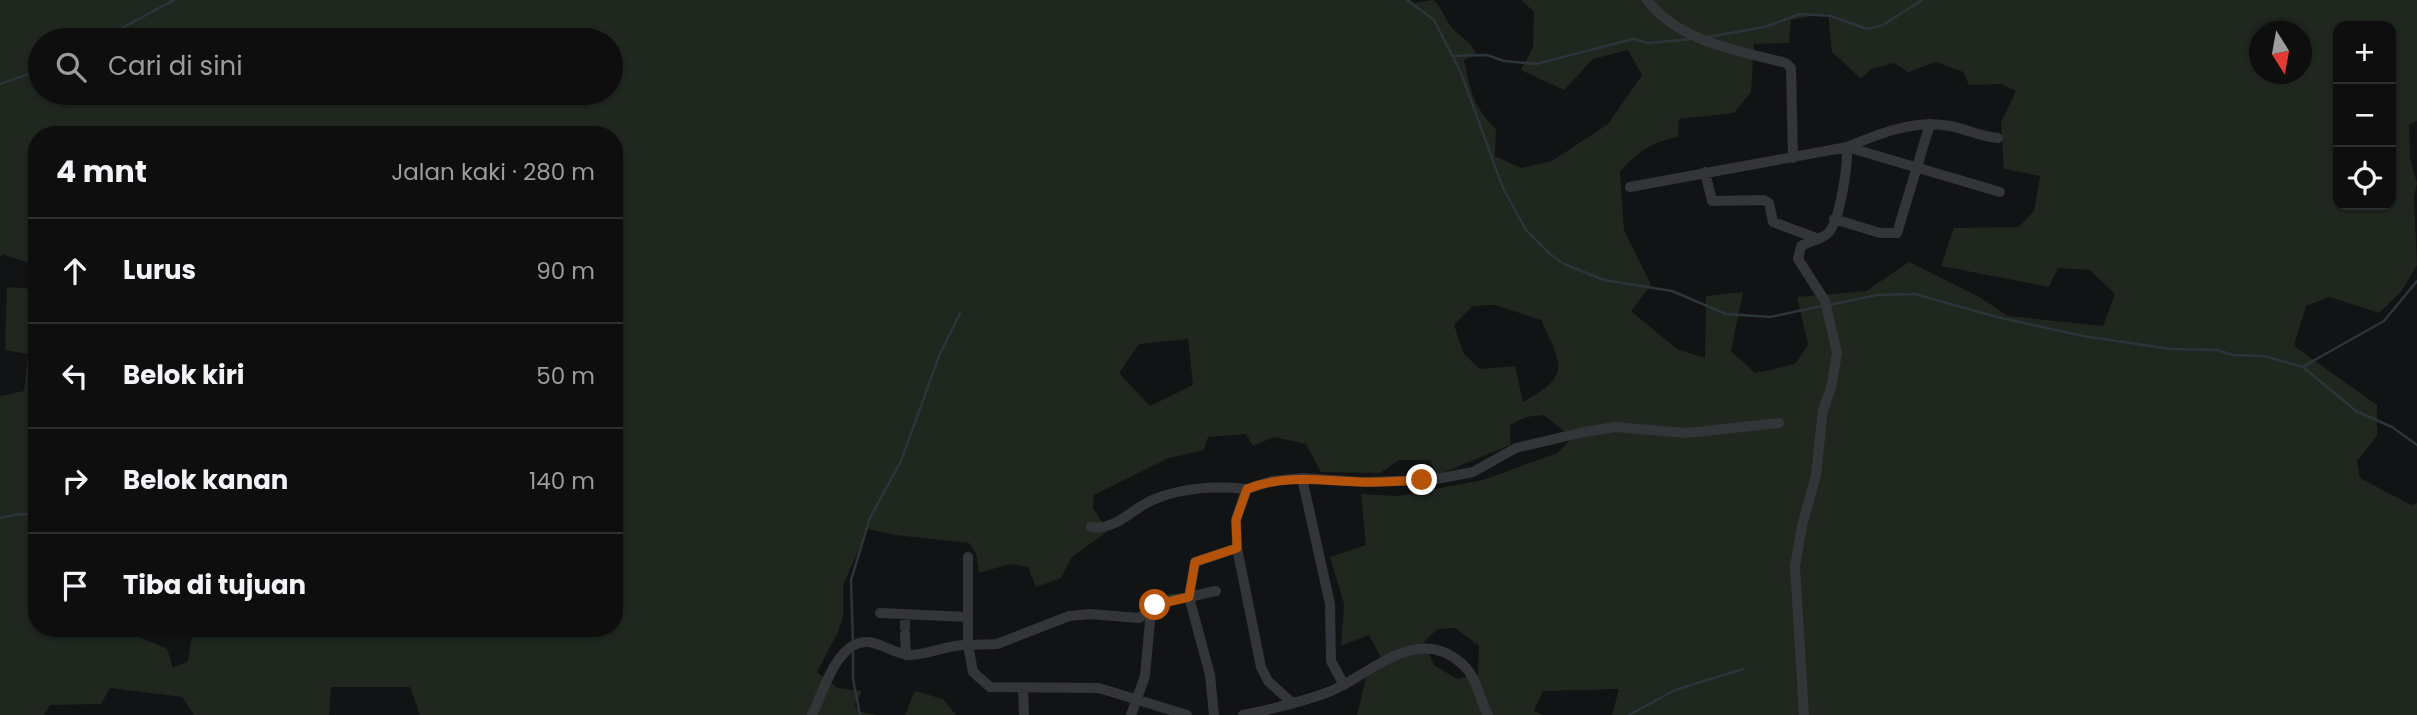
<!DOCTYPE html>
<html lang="id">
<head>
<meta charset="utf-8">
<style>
	body { margin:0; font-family:Poppins,sans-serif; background:#1c1c1d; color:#f1f3f6 }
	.controls { position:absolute; right:21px; top:21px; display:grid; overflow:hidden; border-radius:14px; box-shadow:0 2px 5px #0004 }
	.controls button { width:63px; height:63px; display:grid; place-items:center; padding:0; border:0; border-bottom:2px solid #2e2e2f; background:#0e0e0f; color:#f1f3f6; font:35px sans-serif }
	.compass { position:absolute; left:2249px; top:21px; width:63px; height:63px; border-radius:50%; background:#0e0e0f; box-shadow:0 2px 5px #0004; rotate:169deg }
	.stop { position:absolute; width:21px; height:21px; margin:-16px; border:5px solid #b45309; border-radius:50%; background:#fff }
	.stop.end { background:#b45309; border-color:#fff; box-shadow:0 2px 7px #0008 }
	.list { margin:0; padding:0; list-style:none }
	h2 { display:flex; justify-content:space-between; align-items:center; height:91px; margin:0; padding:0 28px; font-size:30px }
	h2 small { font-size:23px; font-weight:400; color:#9b9c9e }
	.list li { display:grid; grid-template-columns:46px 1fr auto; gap:21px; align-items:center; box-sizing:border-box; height:105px; padding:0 28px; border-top:2px solid #2e2e2f }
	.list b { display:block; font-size:26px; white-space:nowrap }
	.list em { font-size:23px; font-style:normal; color:#9b9c9e }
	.icon { flex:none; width:38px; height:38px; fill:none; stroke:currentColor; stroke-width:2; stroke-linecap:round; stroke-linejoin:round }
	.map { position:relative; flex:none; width:2417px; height:715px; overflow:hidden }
	.search { position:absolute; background:#0e0e0f; box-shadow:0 2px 5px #0004; left:28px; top:28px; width:595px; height:77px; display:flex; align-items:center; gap:18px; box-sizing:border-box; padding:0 24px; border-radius:38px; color:#9b9c9e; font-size:26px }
	.panel { position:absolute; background:#0e0e0f; box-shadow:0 2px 5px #0004; left:28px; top:126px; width:595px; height:511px; border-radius:28px }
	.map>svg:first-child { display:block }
	.green { fill:#1f271f; fill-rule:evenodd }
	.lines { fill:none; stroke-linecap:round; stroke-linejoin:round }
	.stream { stroke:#2b353a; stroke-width:2.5 }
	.minor-tunnel { stroke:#2f3134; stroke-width:10; stroke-dasharray:10 5; stroke-linecap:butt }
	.minor { stroke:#333539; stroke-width:10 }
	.route { stroke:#b45309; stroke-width:9 }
</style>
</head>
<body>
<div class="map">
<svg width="2417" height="715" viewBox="0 0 2417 715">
	<rect width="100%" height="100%" fill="#121314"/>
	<path class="green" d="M0,0h1411l3,3 19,-3c10,8 12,20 20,29 10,10 18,12 23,25l-12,6c7,32 9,46 32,69l-1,27 26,12 31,-7 56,-37 34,-49 -14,-25 -35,9 -29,31 -43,-20 12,-23 1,-35 -13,-12h896v121l-8,4 1,34 7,24 -3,14 3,68 -16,27 -22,21 -49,-16 -24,9 -12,40 83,59v31l-20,25 3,17 51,27 6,-2v212h-805l7,-26 -76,2 -9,20 9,4h-186l9,-37 18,-14 -15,-29 -28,11 3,-42 -14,-47 36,-12 -5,-51 37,2 85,-16 74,-27 15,-15 -28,-23 -18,2 -16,8v20l-73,30 -7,-15h-31l-19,13 -59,-1 -15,-28 -32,-7 -21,9 -7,-12 -38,3 -4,13 -35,8 -75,37 -1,13 15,23 -36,26 -11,21 -25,9 -8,-20 -18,-3 -31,9 -3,-20 -7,-10 -74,-8 -27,-6 -25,56v32l-6,17 -20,38 21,16 24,3 -8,15 8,6 15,3h-457l-10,-28h-79l-2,28h-135l-12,-18 -72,-9 -9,16 -51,1 -6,10h-44v-319l24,-5 4,-37 -23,-4 2,-63 26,2 -1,-25 -30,-10 -2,4zM1828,13l4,39 29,27 10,-10 23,-6 14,9 28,-10 27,10 6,13 32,-1 15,7 -15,31 3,47 36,7 -6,35 -15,16 -65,1 -13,38 108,21 9,-19 32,2 25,24 -12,32 -95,-10 -27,-18 -72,-36 -43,29 -69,6 11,48 -13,19 -40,9 -24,-22 12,-59 -37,4 -1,62 -28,-9 -46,-38 20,-26 -27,-55 -4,-58c17,-20 32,-30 58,-35l1,-18 55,-6 17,-21 3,-48 35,-1 2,-23zM2338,26h53v179h-53zM2260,32h42v42h-42zM40,40h571v53h-571zM37,135h577v493h-421l-5,33 -15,7 -6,-19 -42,-18 -88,-3zM1495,305l46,15c21,46 31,55 -18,82l-8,-36 -35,3 -16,-15 -10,-29 19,-19zM1188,339l5,46 -43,21 -31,-33 20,-29zM1455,628l24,18 -1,28 -21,5 -23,-14 -10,-23 13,-13z
		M915,691l28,8 13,16h-51z"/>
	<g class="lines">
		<path class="stream" d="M1407,0l27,20 27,53 42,115 23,42 25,25 13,9 40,16 68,11 54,23 44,3 52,-11
			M1708,37l57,-10 35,-13 31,2 36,13 16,-4 39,-25
			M100,40l74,-40
			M1452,56l35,-1 17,6 32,3 97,-25 15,4 43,-4
			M0,84l40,-14
			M1829,305l48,-10 38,-1 82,23 86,19 88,13 46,1 16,5 31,1 39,11 53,44 36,16 25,18
			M614,316l2,-1
			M2304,366l80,-45 33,-40
			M0,518l19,-4 18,1
			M853,644l-2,-64 19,-62 31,-57 38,-105 21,-43
			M853,651v28l7,36
			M1629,715l46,-25 68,-21"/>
		<path class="minor-tunnel" d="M905,620v14"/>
		<path class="minor" d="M1647,0c32,42 90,50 139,63l5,5 2,90
			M1847,147l153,45
			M1847,147c31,-13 68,-28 103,-21 17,3 30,11 48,12
			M1705,172l7,29 52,-1 5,3 4,19 43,16
			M1630,187l217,-40c1,17 -7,77 -20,87 -7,6 -18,7 -26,12l-3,13 27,42 12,52 -6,35 -8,22 -7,65 -14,51 -7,40 9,149
			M1834,219l46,14h17l33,-109
			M1302,478l28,126 1,57 13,24
			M1091,527c26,4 42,-20 64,-28 30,-12 60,-13 92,-10
			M1237,548l24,119 7,14 23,21
			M968,557v88l29,-1 72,-28 21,-2 49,4 25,-17 25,-4 6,-35 42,-14 -1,-28 9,-27 2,-4 25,-8 30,-3 60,4 69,-2 42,-8 43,-24 68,-16 31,-5 72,6 92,-10
			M880,613l87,4
			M905,634l1,21
			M1023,688l1,27
			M812,715c11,-22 25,-76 57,-73 14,2 26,12 41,13 20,0 37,-11 58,-10l5,27 17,15 109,1 88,27
			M1131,715l14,-39 6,-66
			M1214,715l-4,-40 -21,-78 27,-6
			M1243,715c29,-6 60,-13 88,-24 40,-17 86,-67 130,-28 16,13 18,35 27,52"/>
	</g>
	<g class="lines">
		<path class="route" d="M1155,605l34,-8 6,-35 42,-14 -1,-28 11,-31c38,-15 75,-8 114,-7 20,1 41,-1 61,-2"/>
	</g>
</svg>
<div class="controls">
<button>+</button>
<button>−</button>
<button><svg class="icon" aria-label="locate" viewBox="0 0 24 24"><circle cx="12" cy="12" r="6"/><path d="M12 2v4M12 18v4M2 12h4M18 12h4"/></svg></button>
</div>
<svg class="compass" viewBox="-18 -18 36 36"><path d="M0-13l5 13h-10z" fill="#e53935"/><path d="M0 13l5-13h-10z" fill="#9b9c9e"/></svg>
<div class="stop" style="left:1155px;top:605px"></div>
<div class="stop end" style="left:1422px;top:480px"></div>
<div class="search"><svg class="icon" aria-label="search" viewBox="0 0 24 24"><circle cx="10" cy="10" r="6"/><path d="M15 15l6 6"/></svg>Cari di sini</div>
<section class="panel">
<h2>4 mnt<small>Jalan kaki · 280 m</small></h2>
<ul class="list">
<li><svg class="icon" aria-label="ahead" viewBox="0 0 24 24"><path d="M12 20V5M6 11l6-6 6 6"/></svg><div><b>Lurus</b></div><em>90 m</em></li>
<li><svg class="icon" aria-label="left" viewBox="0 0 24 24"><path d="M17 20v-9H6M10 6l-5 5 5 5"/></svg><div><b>Belok kiri</b></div><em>50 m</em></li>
<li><svg class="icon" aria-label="right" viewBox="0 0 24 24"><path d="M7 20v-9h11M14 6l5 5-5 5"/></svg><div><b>Belok kanan</b></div><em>140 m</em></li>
<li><svg class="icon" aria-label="arrive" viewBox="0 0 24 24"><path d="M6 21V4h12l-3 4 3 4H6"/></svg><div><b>Tiba di tujuan</b></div></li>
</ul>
</section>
</div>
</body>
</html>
